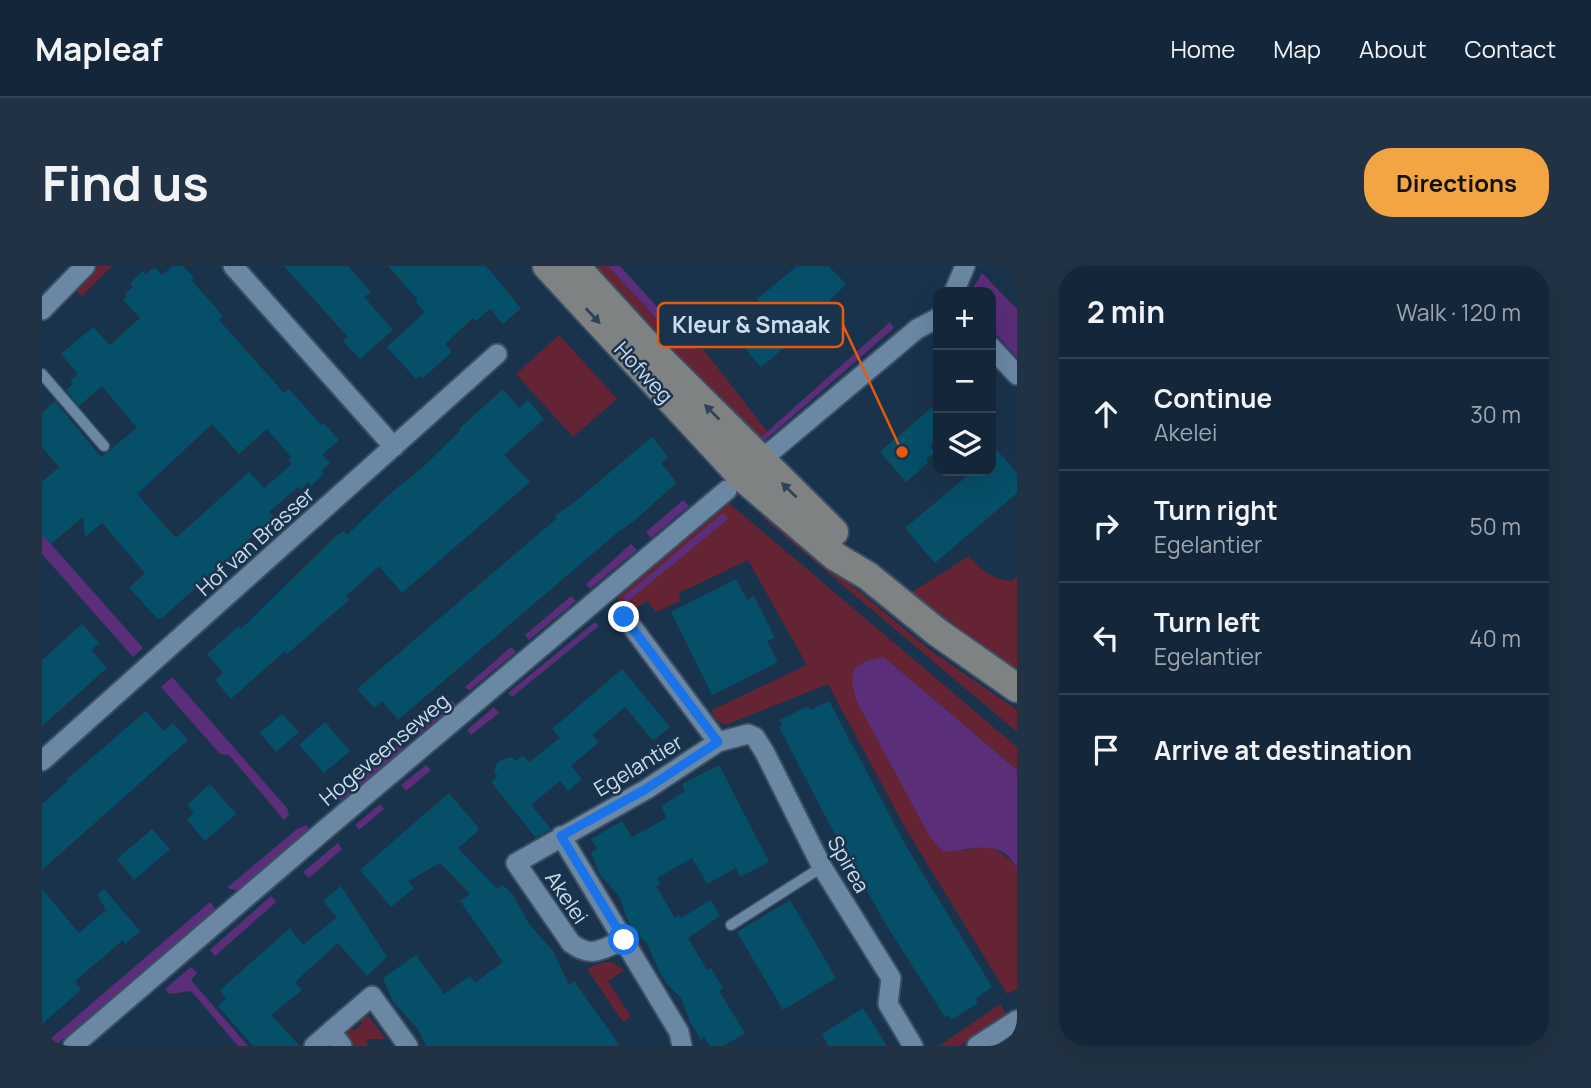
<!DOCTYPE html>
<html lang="en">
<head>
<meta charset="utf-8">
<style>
	body { margin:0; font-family:Manrope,sans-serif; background:#213244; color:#f1f3f6 }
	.controls { position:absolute; right:21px; top:21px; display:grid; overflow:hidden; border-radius:14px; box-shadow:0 7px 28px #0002 }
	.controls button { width:63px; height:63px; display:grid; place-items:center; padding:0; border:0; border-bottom:2px solid #334353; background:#142639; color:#f1f3f6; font:35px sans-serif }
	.stop { position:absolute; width:21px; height:21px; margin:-16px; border:5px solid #1a73e8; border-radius:50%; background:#fff }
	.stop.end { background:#1a73e8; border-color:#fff; box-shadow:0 2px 7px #0008 }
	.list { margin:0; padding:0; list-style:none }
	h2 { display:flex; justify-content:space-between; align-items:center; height:91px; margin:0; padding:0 28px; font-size:30px }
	h2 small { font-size:23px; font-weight:400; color:#9da5ae }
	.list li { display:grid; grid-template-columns:46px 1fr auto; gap:21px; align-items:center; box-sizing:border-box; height:112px; padding:0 28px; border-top:2px solid #334353 }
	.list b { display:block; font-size:26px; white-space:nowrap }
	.list p { margin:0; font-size:23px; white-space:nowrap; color:#9da5ae }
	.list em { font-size:23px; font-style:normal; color:#9da5ae }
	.icon { flex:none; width:38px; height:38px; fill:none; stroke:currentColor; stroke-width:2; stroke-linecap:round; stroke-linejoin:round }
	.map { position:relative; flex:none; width:975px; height:780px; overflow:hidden; border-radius:28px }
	header { display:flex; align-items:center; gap:42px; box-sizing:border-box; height:98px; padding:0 35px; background:#142639; border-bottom:2px solid #334353 }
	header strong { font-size:33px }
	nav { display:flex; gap:38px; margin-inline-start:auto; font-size:24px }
	.intro { display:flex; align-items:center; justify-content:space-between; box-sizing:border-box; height:168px; padding:0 42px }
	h1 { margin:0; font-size:49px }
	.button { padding:18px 32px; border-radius:28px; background:#f2a542; color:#111; font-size:24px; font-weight:700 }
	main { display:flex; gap:42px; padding:0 42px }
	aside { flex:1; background:#142639; border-radius:28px; box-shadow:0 7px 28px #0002 }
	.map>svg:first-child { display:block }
	.green { fill:#642433 }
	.water { fill:#5a2e79 }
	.building { fill:#064f69; fill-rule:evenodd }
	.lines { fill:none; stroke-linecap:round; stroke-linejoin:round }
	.lane-casing { stroke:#3b5065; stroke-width:13 }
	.street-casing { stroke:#3b5065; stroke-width:23 }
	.secondary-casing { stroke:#3b5065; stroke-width:32 }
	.lane { stroke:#6a87a4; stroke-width:10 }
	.street { stroke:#6a87a4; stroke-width:19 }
	.secondary { stroke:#7e8282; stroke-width:28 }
	.oneway { fill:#2e4357 }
	.route { stroke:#1a73e8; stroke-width:9 }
	.labels { text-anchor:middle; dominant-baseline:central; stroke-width:5; stroke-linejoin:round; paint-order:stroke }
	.street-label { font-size:21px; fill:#ccdceb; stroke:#1a334c }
	.leader { fill:none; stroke:#e8590c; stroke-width:2.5 }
	.callout-dot { fill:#e8590c; stroke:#1a334c; stroke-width:2.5 }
	.callout { fill:#1a334c; stroke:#e8590c; stroke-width:2.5 }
	.callout-label { font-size:23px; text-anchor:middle; font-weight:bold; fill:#ccdceb }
</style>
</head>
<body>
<header>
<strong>Mapleaf</strong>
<nav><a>Home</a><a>Map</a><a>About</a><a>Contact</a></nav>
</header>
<div class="intro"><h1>Find us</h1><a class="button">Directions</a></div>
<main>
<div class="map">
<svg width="975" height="780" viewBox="0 0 975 780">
	<rect width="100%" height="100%" fill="#1a334c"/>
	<path class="green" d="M55,0h15l-30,30 -6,-5 1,-5z
		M542,0h24l76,84 7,-6 5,5h7l64,82 -7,7 3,4z
		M517,69l58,64 -44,38 -57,-63z
		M679,237h8l288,244v23l-133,-113 80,194c19,-5 24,-8 40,4 6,5 10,7 13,13v121l-10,5 -101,-165 -78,-145 -103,41 -9,-5 -4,-10 95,-45 -59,-105 -69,33 1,8 -24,11 -9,-11 -16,11 -4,-1 -14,-17z
		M723,247l165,137 87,60v22l-254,-214z
		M927,290c11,14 25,24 43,25l5,-4v97l-105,-82z
		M570,696l12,8 -16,11 23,36 -8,5 -36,-53 13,-6z
		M958,738l8,12 -49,30h-20z
		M326,750l18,23h-20l3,7h-18l-6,-7 3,-13 6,5 8,-8 -5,-4z"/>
	<path class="water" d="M566,0h12l71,78 -6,6z
		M940,7l35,36v48l-26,-28v-37h-17v-6z
		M848,56l4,6 -131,114 -3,-4z
		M641,234l6,6 -38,32 -5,-6z
		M681,247l5,6 -101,83 -4,-5z
		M0,268l101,114 -10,9 -91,-103z
		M589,278l6,6 -47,39 -4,-5z
		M529,330l5,5 -47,39 -4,-5z
		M553,356l4,4 -87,71 -4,-4z
		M469,381l5,5 -47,39 -4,-4z
		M842,391l133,113v98c-17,-32 -46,-17 -74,-16l-13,-15 -74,-137 -4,-17 2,-14 12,-8z
		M130,411l115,131 2,7 -5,5 -55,-65 -9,-1 -59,-67z
		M410,434l4,5 -38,30 -4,-4z
		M452,441l5,6 -28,22 -4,-5z
		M358,477l5,6 -62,50 -3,2 -4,-4z
		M384,499l5,5 -25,21 -5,-6z
		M338,538l4,5 -25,21 -4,-5z
		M264,559l3,4 -1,2 -70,60 -11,-3 70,-59z
		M296,577l4,6 -33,29 -6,-6z
		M229,630l5,6 -61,54 -5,-6z
		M168,636l6,8 -161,136h-13z
		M149,701l6,6 -6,7 57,66h-10l-47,-55 -22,3 -4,-5z"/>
	<path class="building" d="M131,0h10l11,12 -3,2 32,36 -4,4 65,73 5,-4 32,36 3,-2 15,17 -17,15 8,8 -9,8 3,3 -13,12 -3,-4 -8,8 -2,-3 -29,25 8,8 -16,15 -4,-3 -94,85 -5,2 -29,-31 16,-15 -43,-50 -17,14 -2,-20 -32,27 -9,-10v-52l17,-15 -17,-20v-34l13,-12 46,56 36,-29 -35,-42 -23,20 -13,-16 7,-6 -3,-3 8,-7 -17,-20 32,-27 17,18 30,-27 -17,-18 4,-3 -2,-3 8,-7 -3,-4 13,-12 3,4 8,-8 8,8zM170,158l27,30 28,-25 24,28 -3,3 4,4 -28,24 -15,-16 -73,66 -39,-44z
		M242,0h64l23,26 -7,5 29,33 -33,29 -17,-18 4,-5z
		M346,0h98l35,42 -18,16 -13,-15 -14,12 -3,-3 -28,26 7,8 -30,27 -2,-3 -4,3 -29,-32 38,-35 -9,-10 2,-2z
		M755,0h31l18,18 -49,49 1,3 -37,31 -19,-22 32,-27 -17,-19z
		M461,123l16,19 9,-8 16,19 -40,36 26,27 -128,111 -23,-27 -33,30 3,4 -62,54 -2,-3 -54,48 -16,-19 8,-7 -16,-19 32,-28 2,3 95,-93 8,-5 3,4 45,-43 30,-24 38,-37v-3z
		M896,136v37l-8,7 5,6 -9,8 2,3 -22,19 -26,-30z
		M610,171l16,20 -7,6 15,19 -1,2 -41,37 -16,11 -220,188 -16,-19 -8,7 -17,-19 200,-171 -2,-2 22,-16z
		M949,177l26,30v20l-82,70 -30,-35 68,-57h18z
		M694,313l11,21 7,-4 21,42 -8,3 11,21 -66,33 -41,-83z
		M40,358l17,19 -8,7 16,18 -65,58v-66z
		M580,403l48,58 -17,14 -28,-34 -33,28 7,7 -28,24 11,13 -14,12 -8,-10 -29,24 20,24 -15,9 -45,-56 7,-6 -4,-4 3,-9 6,-4 9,-2 3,4 8,-6 6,7 31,-24 -8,-9z
		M787,435l77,145 86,141 -17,12 3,4 -27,17 -3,-5 -3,2 -58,-91 -57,-101 -51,-98 3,-2 -2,-5 28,-14 2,4z
		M104,445l18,20 9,-8 15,17 -146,130v-66l26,-23 -2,-1z
		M240,448l17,18 -23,20 -16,-19z
		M283,456l25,29 -26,22 -25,-28z
		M677,499l50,97 -29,15 -4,-9 -29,16 -15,-26 -35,20 3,6 -4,2 19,32 4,-3 2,3 30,-18 9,16 -32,22 19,32 4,-2 12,20 -4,3 26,42 -21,13h-14l-6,-9 -3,3 -10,-16 -10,-26 -14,-14 -8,-13 -12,-28 -12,-12 -9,-14 -6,-20 -20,-22 -9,-22 6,-4 -6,-10 31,-18 10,16 35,-19 -6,-12 24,-15 -3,-7z
		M168,518l26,30 -31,27 -18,-21 7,-7 -7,-8z
		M407,527l29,34v4l-20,17 39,41 6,-4 10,10 16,29 24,27 16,34 5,-4 46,65h-194l-8,-17 -25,-27 -10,-24 33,-23 28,39 26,-18 5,7 28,-21 -43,-61 10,-7 -30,-31 -32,18 6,7 -23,19 -31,-37z
		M110,563l18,20 -36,31 -17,-21z
		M299,620l46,71 -20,19 -29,-33 -43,39 7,8 -31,25 29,31h-47l-35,-40 8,-7 -6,-9 70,-62 13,17 34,-28 -14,-16z
		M0,623l37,44 27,-23 -9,-16 7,-5 36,42 -15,13 -2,-4 -48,41 6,9 -39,34z
		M748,634l46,78 -53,32 -46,-78z
		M821,742l24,38h-59l-6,-12z"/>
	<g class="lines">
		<defs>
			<path id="lane" d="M0,108l62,72
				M689,659l91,-58"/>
			<path id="street" d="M191,0l161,181
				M912,26l11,-26
				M0,44l43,-44
				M949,81l26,28
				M712,200l163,-137 21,-11
				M582,350l94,126
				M0,495l455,-407
				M519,570l118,196 3,14
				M582,674c-23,9 -32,19 -53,3l-55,-80 131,-74 71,-47 30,-8 7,3 10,16 57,114 69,111 -3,26 25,42
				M31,780l255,-219 399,-337
				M272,780l17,-15
				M300,780l-11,-15 41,-35 36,50
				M935,780l40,-26"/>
			<path id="secondary" d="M505,0l195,211 94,80 32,19 69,56 80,56
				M533,0l84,92 175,174"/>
		</defs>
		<use href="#lane" class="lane-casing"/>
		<use href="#street" class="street-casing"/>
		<use href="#secondary" class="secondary-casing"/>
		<use href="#lane" class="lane"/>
		<use href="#street" class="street"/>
		<use href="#secondary" class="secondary"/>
	</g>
	<defs><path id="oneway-solid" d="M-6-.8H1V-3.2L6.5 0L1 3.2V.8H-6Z" transform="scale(1.75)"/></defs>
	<g class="oneway">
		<use href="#oneway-solid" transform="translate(551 50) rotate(47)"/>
		<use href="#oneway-solid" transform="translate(670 146) rotate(-135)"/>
		<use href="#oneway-solid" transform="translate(747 224) rotate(-136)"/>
	</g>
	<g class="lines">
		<path class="route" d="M582,351l94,125 -72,47 -85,47 63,104"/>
	</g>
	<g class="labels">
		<g class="street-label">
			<text transform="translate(602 106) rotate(47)">Hofweg</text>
			<text transform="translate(213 275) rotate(-42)">Hof van Brasser</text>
			<text transform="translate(342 483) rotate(-40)">Hogeveenseweg</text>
			<text transform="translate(596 499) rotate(-31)">Egelantier</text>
			<text transform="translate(807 598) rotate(60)">Spirea</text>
			<text transform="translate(525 631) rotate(56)">Akelei</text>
		</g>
	</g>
	<path class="leader" d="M860 186L801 59"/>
	<circle class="callout-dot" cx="860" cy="186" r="7"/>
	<rect class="callout" x="616" y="37" width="185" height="44" rx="7"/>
	<g class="callout-label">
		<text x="709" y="67">Kleur &amp; Smaak</text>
	</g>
</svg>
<div class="controls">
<button>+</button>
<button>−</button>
<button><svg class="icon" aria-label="layers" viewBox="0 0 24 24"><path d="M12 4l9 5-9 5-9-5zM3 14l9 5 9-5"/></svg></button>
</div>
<div class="stop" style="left:582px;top:674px"></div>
<div class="stop end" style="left:582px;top:351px"></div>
</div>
<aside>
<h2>2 min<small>Walk · 120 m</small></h2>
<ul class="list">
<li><svg class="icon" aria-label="ahead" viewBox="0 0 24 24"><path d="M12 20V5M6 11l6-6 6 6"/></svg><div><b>Continue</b><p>Akelei</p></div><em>30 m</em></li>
<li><svg class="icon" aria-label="right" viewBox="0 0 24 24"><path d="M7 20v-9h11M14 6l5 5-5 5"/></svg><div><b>Turn right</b><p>Egelantier</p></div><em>50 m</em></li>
<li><svg class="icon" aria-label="left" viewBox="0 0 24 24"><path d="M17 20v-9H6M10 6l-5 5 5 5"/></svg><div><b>Turn left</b><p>Egelantier</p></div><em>40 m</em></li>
<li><svg class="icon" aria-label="arrive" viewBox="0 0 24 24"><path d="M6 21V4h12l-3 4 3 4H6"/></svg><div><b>Arrive at destination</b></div></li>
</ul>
</aside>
</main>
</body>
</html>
